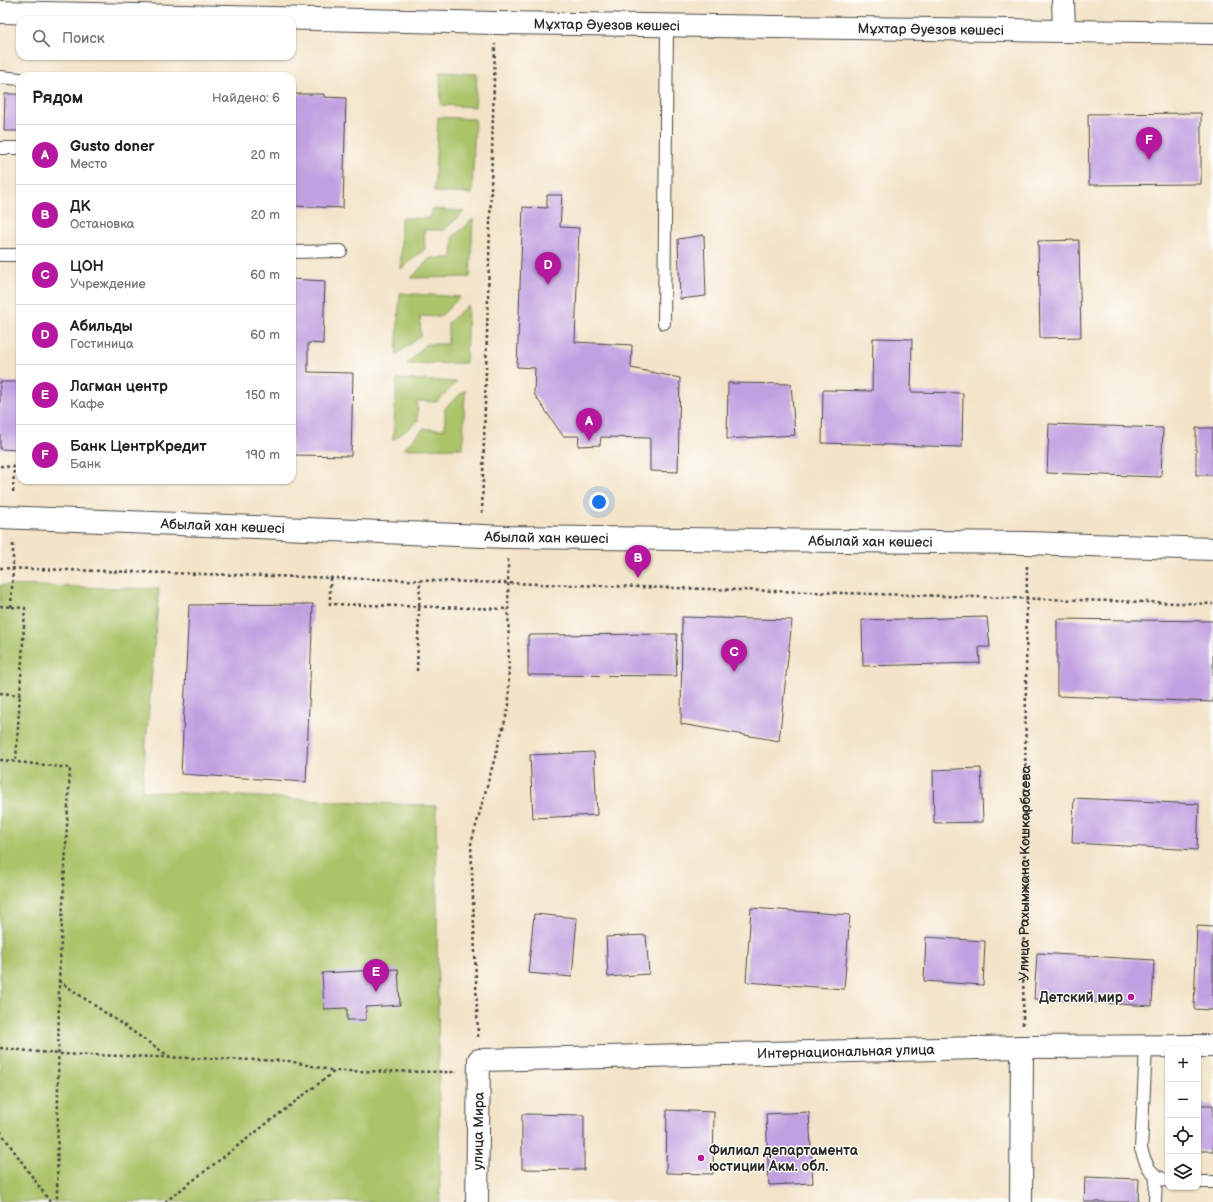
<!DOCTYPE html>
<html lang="ru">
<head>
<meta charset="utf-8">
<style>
	body { margin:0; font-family:"Balsamiq Sans",sans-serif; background:#f2f2f2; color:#202124 }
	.controls { position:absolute; right:12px; bottom:12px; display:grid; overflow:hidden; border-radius:8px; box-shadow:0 1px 3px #0004 }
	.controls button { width:36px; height:36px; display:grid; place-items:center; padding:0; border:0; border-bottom:1px solid #e0e0e0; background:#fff; color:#202124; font:20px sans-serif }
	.you { position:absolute; left:599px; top:502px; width:14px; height:14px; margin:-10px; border:3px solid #fff; border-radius:50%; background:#1a73e8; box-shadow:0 0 0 6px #1a73e833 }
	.badge { display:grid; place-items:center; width:26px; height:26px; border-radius:50%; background:#b5179e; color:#fff; font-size:13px; font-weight:700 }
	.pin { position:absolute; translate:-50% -33px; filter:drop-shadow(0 1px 2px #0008) }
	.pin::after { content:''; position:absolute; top:21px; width:14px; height:12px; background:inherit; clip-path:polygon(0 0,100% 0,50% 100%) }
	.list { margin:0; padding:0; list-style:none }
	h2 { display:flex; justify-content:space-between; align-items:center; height:52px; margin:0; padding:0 16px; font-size:17px }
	h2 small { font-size:13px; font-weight:400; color:#757577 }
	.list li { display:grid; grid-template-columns:26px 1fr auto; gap:12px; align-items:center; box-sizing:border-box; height:60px; padding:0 16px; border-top:1px solid #e0e0e0 }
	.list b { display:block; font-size:15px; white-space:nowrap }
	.list p { margin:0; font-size:13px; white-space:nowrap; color:#757577 }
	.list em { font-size:13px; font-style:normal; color:#757577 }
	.icon { flex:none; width:22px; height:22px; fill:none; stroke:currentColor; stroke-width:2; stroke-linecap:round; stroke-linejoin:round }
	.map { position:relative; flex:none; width:1213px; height:1202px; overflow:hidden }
	.search { position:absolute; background:#fff; box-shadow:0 1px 3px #0004; left:16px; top:16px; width:280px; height:44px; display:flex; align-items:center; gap:10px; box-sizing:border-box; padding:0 14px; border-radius:12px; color:#757577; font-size:15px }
	.panel { position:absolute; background:#fff; box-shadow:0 1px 3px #0004; left:16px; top:72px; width:280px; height:412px; border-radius:12px }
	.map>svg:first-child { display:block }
	.green { fill:#abc369; stroke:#6b774a }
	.building { fill:#c1a0e1 }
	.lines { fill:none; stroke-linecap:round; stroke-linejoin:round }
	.service-casing { stroke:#494743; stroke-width:14 }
	.minor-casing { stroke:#494743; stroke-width:24 }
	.tertiary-casing { stroke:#494743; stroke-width:24 }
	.secondary-casing { stroke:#494743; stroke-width:24 }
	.path { stroke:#494743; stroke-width:2.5; stroke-dasharray:3 3; stroke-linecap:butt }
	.service { stroke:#fff; stroke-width:12 }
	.minor { stroke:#fff; stroke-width:22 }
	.tertiary { stroke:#fff; stroke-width:22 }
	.secondary { stroke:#fff; stroke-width:22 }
	.poi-dot { fill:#b5179e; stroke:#fdfcf7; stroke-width:1.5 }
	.labels { text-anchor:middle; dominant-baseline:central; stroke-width:3; stroke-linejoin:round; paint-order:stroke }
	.street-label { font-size:14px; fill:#2b2b2b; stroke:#fdfcf7 }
	.poi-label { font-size:14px; font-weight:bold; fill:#2b2b2b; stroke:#fdfcf7; text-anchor:end }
</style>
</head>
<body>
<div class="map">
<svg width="1213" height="1202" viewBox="0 0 1213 1202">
	<rect width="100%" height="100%" fill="#fdfcf7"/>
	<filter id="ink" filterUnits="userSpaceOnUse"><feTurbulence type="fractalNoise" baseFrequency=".025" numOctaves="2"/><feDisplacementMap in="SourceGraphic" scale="8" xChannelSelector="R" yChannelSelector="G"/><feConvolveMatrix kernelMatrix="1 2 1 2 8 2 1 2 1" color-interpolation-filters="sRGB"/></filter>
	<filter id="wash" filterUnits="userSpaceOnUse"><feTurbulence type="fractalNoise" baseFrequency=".012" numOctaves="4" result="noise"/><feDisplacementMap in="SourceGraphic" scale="16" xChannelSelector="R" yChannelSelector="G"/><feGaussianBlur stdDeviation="0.9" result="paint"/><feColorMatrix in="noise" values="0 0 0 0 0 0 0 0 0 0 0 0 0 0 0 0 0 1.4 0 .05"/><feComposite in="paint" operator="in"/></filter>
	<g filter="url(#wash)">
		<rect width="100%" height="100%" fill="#f3e3c8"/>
		<path class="green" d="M440,72l37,2 -2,33 -34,-2z
			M438,117l37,2 -3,75 -38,-2z
			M431,209l34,2 -21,19h-20l1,19 -24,20v-51h30z
			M473,219l-3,58 -59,1 19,-20h22l1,-21z
			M400,293l60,4 -20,20 -20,-1 1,20 -25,19z
			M468,305l-2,58 -59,1 19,-20h22v-21z
			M397,379l60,3 -20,20 -20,-1 1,20 -25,19z
			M465,390l-2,58 -60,1 20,-20h22v-21z
			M0,585l159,4 -17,202 294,15 4,396h-440z"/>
		<g id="blocks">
			<path class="building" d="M5,94h15v37h-16z
				M292,94h32v3l22,1 -3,110 -51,-2z
				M1201,113v71l-112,1 -1,-71z
				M547,195h15l-2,32 19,1 -4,114 57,3 -1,23 49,10 -2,94 -28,-1v-33l-49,-1 -1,8 -22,1 1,-10h-16l-29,-42 1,-26 -18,-1 6,-160 24,1z
				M704,235l2,61 -26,3 -2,-60z
				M1079,240l2,97 -41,1 -2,-97z
				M292,279l33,2 -2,63 -15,-1v29l45,1 -2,83 -59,-1z
				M873,338l39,1 -1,53 52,1 -1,54 -140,-4 1,-53 49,1z
				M0,382h20v68l-20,-1z
				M728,383l63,1 4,51 -68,4z
				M1049,424l114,4 -2,49 -114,-4z
				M1196,428h17v47h-17z
				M313,604l-7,178 -125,-8 8,-169z
				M682,617l110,3 -13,121 -98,-17z
				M987,617l3,30h-11l1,16 -117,3 -1,-46z
				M1057,619l156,2v81l-156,-6z
				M677,634l-1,21 1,21 -149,-1v-40z
				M594,752l3,63 -64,3 -3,-63z
				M981,768l2,54 -49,1 -1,-53z
				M1074,798l125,6 -2,46 -125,-7z
				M751,908l99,7 -6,74 -98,-7z
				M534,914l43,4 -5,59 -44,-4z
				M1197,926l16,1v83l-19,-1z
				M646,935l3,39 -41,3 -2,-40z
				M926,937l59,4 -2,44 -59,-4z
				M1037,953l117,7 -2,46 -118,-7z
				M398,969l2,36 -34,2v13h-19v-12l-23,1 -2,-36z
				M1198,1105h15v46h-15z
				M667,1110l47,2 -1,62 -47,-1z
				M809,1112l4,71 -44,2 -3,-71z
				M522,1114l62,1v55l-62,-1z
				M1085,1177l54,2 -1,23h-54z"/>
		</g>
	</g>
	<g filter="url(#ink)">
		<use href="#blocks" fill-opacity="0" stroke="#494743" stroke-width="1"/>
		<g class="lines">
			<defs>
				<path id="service" d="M0,77l20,2
					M0,148h20
					M292,252l49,-1
					M0,255h20
					M664,323l3,-297
					M1146,1047l-5,102c6,18 8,25 27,32
					M1198,1182h15
					M1155,1202l1,-25"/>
				<g id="minor">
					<path d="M1063,0l1,31"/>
					<path id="s2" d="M477,1202l2,-142 543,-13 191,-1"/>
					<path d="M1021,1202l1,-155"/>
				</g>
				<g id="tertiary">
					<path id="s3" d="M0,517l508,20 519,6 186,6"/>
				</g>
				<g id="secondary">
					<path id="s4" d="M0,12l496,11 717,10"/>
				</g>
			</defs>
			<use href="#service" class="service-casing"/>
			<use href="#minor" class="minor-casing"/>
			<use href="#tertiary" class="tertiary-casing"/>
			<use href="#secondary" class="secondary-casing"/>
			<g class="path">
				<path d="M0,466l14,1 -1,28"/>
				<path d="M482,513l13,-469"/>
				<path d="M0,568l1213,36"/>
				<path d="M330,578v26l178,5"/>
				<path d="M0,606l25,2 -9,153"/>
				<path d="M11,607l2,-39v-28"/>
				<path d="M417,671l3,-91"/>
				<path d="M0,693l20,2"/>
				<path d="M0,760l70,8 -11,213 -2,221"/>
				<path d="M59,981l111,76"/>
				<path id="s1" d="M1023,1025l4,-459"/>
				<path d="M478,1037l-7,-193 38,-138 -1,-147"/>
				<path d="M0,1048l59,6 230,7 45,10"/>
				<path d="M0,1131l50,71"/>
				<path d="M165,1202l170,-131 122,1"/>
			</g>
			<use href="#service" class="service"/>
			<use href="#minor" class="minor"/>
			<use href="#tertiary" class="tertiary"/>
			<use href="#secondary" class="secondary"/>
		</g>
	</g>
	<g class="poi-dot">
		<circle cx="1131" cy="997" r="4"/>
		<circle cx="701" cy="1158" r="4"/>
	</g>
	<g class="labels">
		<g class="street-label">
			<text stroke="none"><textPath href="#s4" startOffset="607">Мұхтар Әуезов көшесі</textPath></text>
			<text stroke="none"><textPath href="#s4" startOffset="931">Мұхтар Әуезов көшесі</textPath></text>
			<text stroke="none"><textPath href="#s3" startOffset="223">Абылай хан көшесі</textPath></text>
			<text stroke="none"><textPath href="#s3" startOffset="547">Абылай хан көшесі</textPath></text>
			<text stroke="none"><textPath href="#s3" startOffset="871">Абылай хан көшесі</textPath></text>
			<text stroke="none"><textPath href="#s1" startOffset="152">Улица Рахымжана Кошкарбаева</textPath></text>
			<text stroke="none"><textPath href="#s2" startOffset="509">Интернациональная улица</textPath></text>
			<text stroke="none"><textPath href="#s2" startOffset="71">улица Мира</textPath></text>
		</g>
		<g class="poi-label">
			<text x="1123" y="997">Детский мир</text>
			<text x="709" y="1150" text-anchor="start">Филиал департамента<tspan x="709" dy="16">юстиции Акм. обл.</tspan></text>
		</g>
	</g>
</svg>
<div class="controls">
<button>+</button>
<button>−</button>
<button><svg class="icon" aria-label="locate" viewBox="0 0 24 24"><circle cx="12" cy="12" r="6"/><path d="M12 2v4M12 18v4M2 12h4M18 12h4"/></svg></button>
<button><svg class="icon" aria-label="layers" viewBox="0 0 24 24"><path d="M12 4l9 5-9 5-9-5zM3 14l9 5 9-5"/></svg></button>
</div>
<div class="you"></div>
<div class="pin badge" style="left:589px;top:441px">A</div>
<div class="pin badge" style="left:638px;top:578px">B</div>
<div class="pin badge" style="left:734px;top:672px">C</div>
<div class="pin badge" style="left:548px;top:285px">D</div>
<div class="pin badge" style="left:376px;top:992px">E</div>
<div class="pin badge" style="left:1149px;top:160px">F</div>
<div class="search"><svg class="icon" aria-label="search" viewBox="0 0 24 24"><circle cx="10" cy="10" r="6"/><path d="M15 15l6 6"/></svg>Поиск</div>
<section class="panel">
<h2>Рядом<small>Найдено: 6</small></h2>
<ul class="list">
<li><span class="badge">A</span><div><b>Gusto doner</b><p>Место</p></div><em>20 m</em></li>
<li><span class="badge">B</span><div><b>ДК</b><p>Остановка</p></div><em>20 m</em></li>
<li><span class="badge">C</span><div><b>ЦОН</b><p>Учреждение</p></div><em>60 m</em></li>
<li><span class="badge">D</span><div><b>Абильды</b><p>Гостиница</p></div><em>60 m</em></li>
<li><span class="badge">E</span><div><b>Лагман центр</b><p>Кафе</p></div><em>150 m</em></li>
<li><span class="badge">F</span><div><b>Банк ЦентрКредит</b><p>Банк</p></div><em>190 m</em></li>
</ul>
</section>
</div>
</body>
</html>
